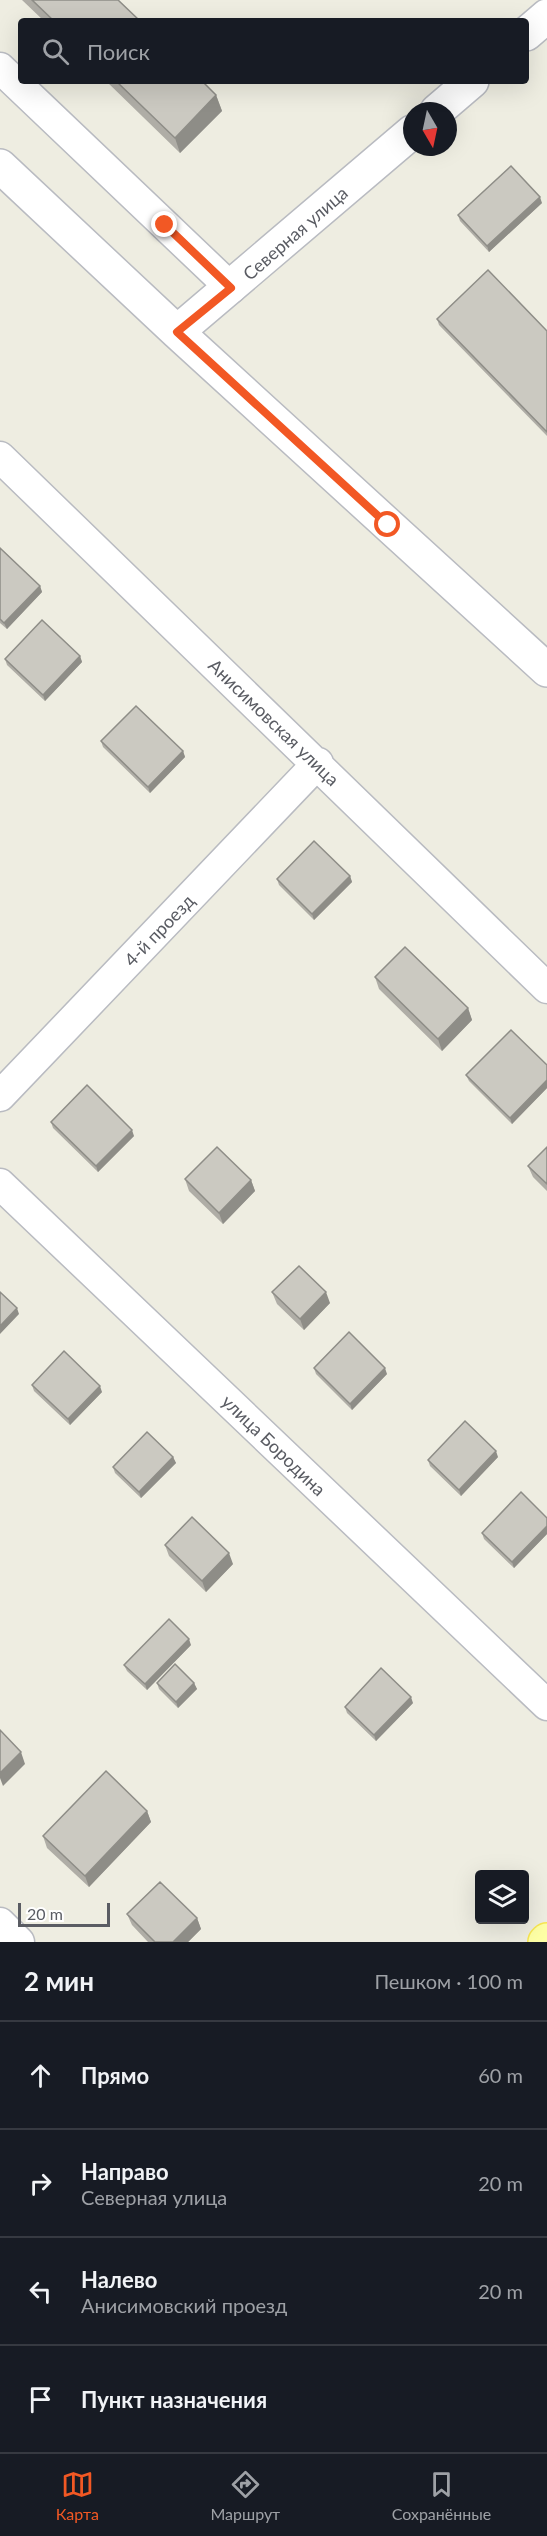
<!DOCTYPE html>
<html lang="ru">
<head>
<meta charset="utf-8">
<style>
	body { margin:0; font-family:Lato,sans-serif; background:#20242c; color:#f1f3f6 }
	.controls { position:absolute; right:18px; bottom:18px; display:grid; overflow:hidden; border-radius:6px; box-shadow:0 6px 24px #0002 }
	.controls button { width:54px; height:54px; display:grid; place-items:center; padding:0; border:0; border-bottom:2px solid #363941; background:#171b24; color:#f1f3f6; font:30px sans-serif }
	.compass { position:absolute; left:403px; top:102px; width:54px; height:54px; border-radius:50%; background:#171b24; box-shadow:0 6px 24px #0002; rotate:171deg }
	.scale { position:absolute; left:18px; bottom:15px; width:92px; box-sizing:border-box; padding-left:6px; border:3px solid #5a5c63; border-top:0; font-size:16px; line-height:21px; white-space:nowrap; color:#5a5c63; -webkit-text-stroke:4px #fff; paint-order:stroke }
	.stop { position:absolute; width:18px; height:18px; margin:-14px; border:4px solid #f25824; border-radius:50%; background:#fff }
	.stop.end { background:#f25824; border-color:#fff; box-shadow:0 2px 6px #0008 }
	.list { margin:0; padding:0; list-style:none }
	h2 { display:flex; justify-content:space-between; align-items:center; height:78px; margin:0; padding:0 24px; font-size:26px }
	h2 small { font-size:20px; font-weight:400; color:#9ea1a6 }
	.list li { display:grid; grid-template-columns:39px 1fr auto; gap:18px; align-items:center; box-sizing:border-box; height:108px; padding:0 24px; border-top:2px solid #363941 }
	.list b { display:block; font-size:22px; white-space:nowrap }
	.list p { margin:0; font-size:20px; white-space:nowrap; color:#9ea1a6 }
	.list em { font-size:20px; font-style:normal; color:#9ea1a6 }
	.icon { flex:none; width:33px; height:33px; fill:none; stroke:currentColor; stroke-width:2; stroke-linecap:round; stroke-linejoin:round }
	.map { position:relative; flex:none; width:547px; height:1942px; overflow:hidden }
	.search { position:absolute; background:#171b24; box-shadow:0 6px 24px #0002; left:18px; right:18px; top:18px; height:66px; display:flex; align-items:center; gap:15px; box-sizing:border-box; padding:0 21px; border-radius:6px; color:#9ea1a6; font-size:22px }
	.sheet { height:510px; background:#171b24 }
	nav { display:flex; justify-content:space-around; align-items:center; box-sizing:border-box; height:84px; border-top:2px solid #363941; background:#171b24; font-size:16px; color:#9ea1a6 }
	nav a { display:grid; justify-items:center; gap:3px }
	nav .on { color:#f25824 }
	.map>svg:first-child { display:block }
	.lines { fill:none; stroke-linecap:round; stroke-linejoin:round }
	.minor-casing { stroke:#b9bbc1; stroke-width:33 }
	.tertiary-casing { stroke:#b9bbc1; stroke-width:36 }
	.primary-casing { stroke:#f8e650; stroke-width:36 }
	.minor { stroke:#fff; stroke-width:30 }
	.tertiary { stroke:#fff; stroke-width:33 }
	.primary { stroke:#feffa5; stroke-width:33 }
	.wall { fill:#afada6 }
	.shaded-wall { fill:#8e8d87 }
	.building { fill:#cbc9c1; stroke:#8e8d87; stroke-width:1.5 }
	.route { stroke:#f25824; stroke-width:8 }
	.labels { text-anchor:middle; dominant-baseline:central; stroke-width:4.5; stroke-linejoin:round; paint-order:stroke }
	.street-label { font-size:18px; fill:#5a5c63; stroke:#fff }
</style>
</head>
<body>
<div class="map">
<svg width="547" height="1942" viewBox="0 0 547 1942">
	<rect width="100%" height="100%" fill="#eeede1"/>
	<g class="lines">
		<defs>
			<path id="minor" d="M0,68l231,220
				M0,457l547,531
				M0,1096l318,-333
				M0,1184l547,521
				M0,1923l19,19"/>
			<path id="tertiary" d="M526,34l21,-18
				M437,111l35,-30
				M0,166l177,166 370,338
				M177,332l235,-200"/>
			<path id="primary" d="M545,1942l2,-2"/>
		</defs>
		<use href="#minor" class="minor-casing"/>
		<use href="#tertiary" class="tertiary-casing"/>
		<use href="#primary" class="primary-casing"/>
		<use href="#minor" class="minor"/>
		<use href="#tertiary" class="tertiary"/>
		<use href="#primary" class="primary"/>
	</g>
	<path class="wall" d="M22,0h96l22,21h-96z
		M106,81h96l14,14 6,16 -42,42z
		M542,203l-53,49 -29,-31 -2,-6z
		M437,319l110,12v105l-108,-111z
		M0,548l40,38 2,6 -35,37 -7,-6z
		M80,656l2,6 -37,39 -38,-36 -2,-6z
		M101,741l82,10 2,6 -35,36 -47,-46z
		M350,876l2,6 -38,38 -35,-35 -2,-6z
		M375,977l93,31 4,12 -30,31 -63,-62z
		M547,1065v23l-35,36 -43,-43 -3,-6z
		M51,1122l83,14 -36,36 -45,-44z
		M547,1147v44l-14,-14 -5,-11z
		M185,1179l66,1 4,11 -32,33 -34,-33z
		M272,1292l58,11 -26,27 -27,-26z
		M314,1368l73,6 -35,36 -36,-36z
		M32,1385l70,7 -32,33 -36,-34z
		M173,1457l3,6 -35,35 -26,-25 -2,-6z
		M498,1457l-37,39 -31,-30 -2,-6z
		M547,1518v16l-33,34 -30,-29 -2,-6z
		M165,1545l68,19 -27,28 -37,-36z
		M191,1645l-44,45 -20,-19 -3,-6z
		M157,1683h37l3,6 -19,19 -19,-19z
		M413,1703l-37,38 -29,-28 -2,-6z
		M147,1811l4,11 -62,65 -42,-39 -4,-12z
		M127,1914l70,4 4,11 -13,13h-40l-16,-17z"/>
	<path class="shaded-wall" d="M216,95l6,16 -42,42 -5,-15z
		M540,197l2,6 -53,49 -2,-6z
		M40,586l2,6 -35,37 -3,-6z
		M80,656l2,6 -37,39 -2,-6z
		M183,751l2,6 -35,36 -2,-6z
		M350,876l2,6 -38,38 -2,-6z
		M468,1008l4,12 -30,31 -4,-12z
		M547,1080v8l-35,36 -2,-6z
		M132,1130l2,6 -36,36 -2,-6z
		M251,1180l4,11 -32,33 -4,-11z
		M326,1292l4,11 -26,27 -4,-11z
		M17,1308l2,6 -19,20v-8z
		M385,1368l2,6 -35,36 -2,-6z
		M100,1386l2,6 -32,33 -2,-6z
		M496,1451l2,6 -37,39 -2,-6z
		M173,1457l3,6 -35,35 -2,-6z
		M547,1526v8l-33,34 -2,-6z
		M229,1553l4,11 -27,28 -4,-11z
		M189,1639l2,6 -44,45 -2,-6z
		M194,1683l3,6 -19,19 -2,-6z
		M411,1697l2,6 -37,38 -2,-6z
		M21,1752l4,12 -22,22 -3,-8v-5z
		M147,1811l4,11 -62,65 -4,-11z
		M197,1918l4,11 -13,13h-15z"/>
	<path class="building" d="M32,0h86l22,21h-86z
		M116,81h86l14,14 -41,43z
		M511,166l29,31 -53,49 -29,-31z
		M488,270l59,61v101l-110,-113z
		M0,548l40,38 -36,37 -4,-4z
		M42,620l38,36 -37,39 -38,-36z
		M136,706l47,45 -35,36 -47,-46z
		M314,841l36,35 -38,38 -35,-35z
		M405,947l63,61 -30,31 -63,-62z
		M511,1030l36,35v15l-37,38 -44,-43z
		M87,1085l45,45 -36,36 -45,-44z
		M217,1147l34,33 -32,33 -34,-34z
		M547,1147v37l-19,-18z
		M299,1266l27,26 -26,27 -28,-27z
		M0,1292l17,16 -17,18z
		M349,1332l36,36 -35,36 -36,-36z
		M64,1351l36,35 -32,33 -36,-34z
		M465,1421l31,30 -37,39 -31,-30z
		M147,1432l26,25 -34,35 -26,-25z
		M521,1492l26,26v8l-35,36 -30,-29z
		M192,1517l37,36 -27,28 -37,-36z
		M169,1619l20,20 -44,45 -21,-19z
		M175,1664l19,19 -18,19 -19,-19z
		M381,1668l30,29 -37,38 -29,-28z
		M0,1730l21,22 -21,21z
		M106,1771l41,40 -62,65 -42,-40z
		M160,1882l37,36 -24,24h-18l-28,-28z"/>
	<g class="lines">
		<path class="route" d="M165,225l66,63 -54,44 211,193"/>
	</g>
	<g class="labels">
		<g class="street-label">
			<text transform="translate(295 233) rotate(-41)">Северная улица</text>
			<text transform="translate(274 722) rotate(44)">Анисимовская улица</text>
			<text transform="translate(159 930) rotate(-46)">4-й проезд</text>
			<text transform="translate(274 1445) rotate(44)">улица Бородина</text>
		</g>
	</g>
</svg>
<div class="controls">
<button><svg class="icon" aria-label="layers" viewBox="0 0 24 24"><path d="M12 4l9 5-9 5-9-5zM3 14l9 5 9-5"/></svg></button>
</div>
<svg class="compass" viewBox="-18 -18 36 36"><path d="M0-13l5 13h-10z" fill="#e53935"/><path d="M0 13l5-13h-10z" fill="#9ea1a6"/></svg>
<div class="scale">20 m</div>
<div class="stop" style="left:388px;top:525px"></div>
<div class="stop end" style="left:165px;top:225px"></div>
<div class="search"><svg class="icon" aria-label="search" viewBox="0 0 24 24"><circle cx="10" cy="10" r="6"/><path d="M15 15l6 6"/></svg>Поиск</div>
</div>
<section class="sheet">
<h2>2 мин<small>Пешком · 100 m</small></h2>
<ul class="list">
<li><svg class="icon" aria-label="ahead" viewBox="0 0 24 24"><path d="M12 20V5M6 11l6-6 6 6"/></svg><div><b>Прямо</b></div><em>60 m</em></li>
<li><svg class="icon" aria-label="right" viewBox="0 0 24 24"><path d="M7 20v-9h11M14 6l5 5-5 5"/></svg><div><b>Направо</b><p>Северная улица</p></div><em>20 m</em></li>
<li><svg class="icon" aria-label="left" viewBox="0 0 24 24"><path d="M17 20v-9H6M10 6l-5 5 5 5"/></svg><div><b>Налево</b><p>Анисимовский проезд</p></div><em>20 m</em></li>
<li><svg class="icon" aria-label="arrive" viewBox="0 0 24 24"><path d="M6 21V4h12l-3 4 3 4H6"/></svg><div><b>Пункт назначения</b></div></li>
</ul>
</section>
<nav>
<a class="on"><svg class="icon" aria-label="map" viewBox="0 0 24 24"><path d="M3 6l6-2 6 2 6-2v14l-6 2-6-2-6 2zM9 4v14M15 6v14"/></svg>Карта</a>
<a><svg class="icon" aria-label="directions" viewBox="0 0 24 24"><path d="M12 3l9 9-9 9-9-9zM9 14v-3h6M13 9l2 2-2 2"/></svg>Маршрут</a>
<a><svg class="icon" aria-label="saved" viewBox="0 0 24 24"><path d="M7 4h10v16l-5-4-5 4z"/></svg>Сохранённые</a>
</nav>
</body>
</html>
